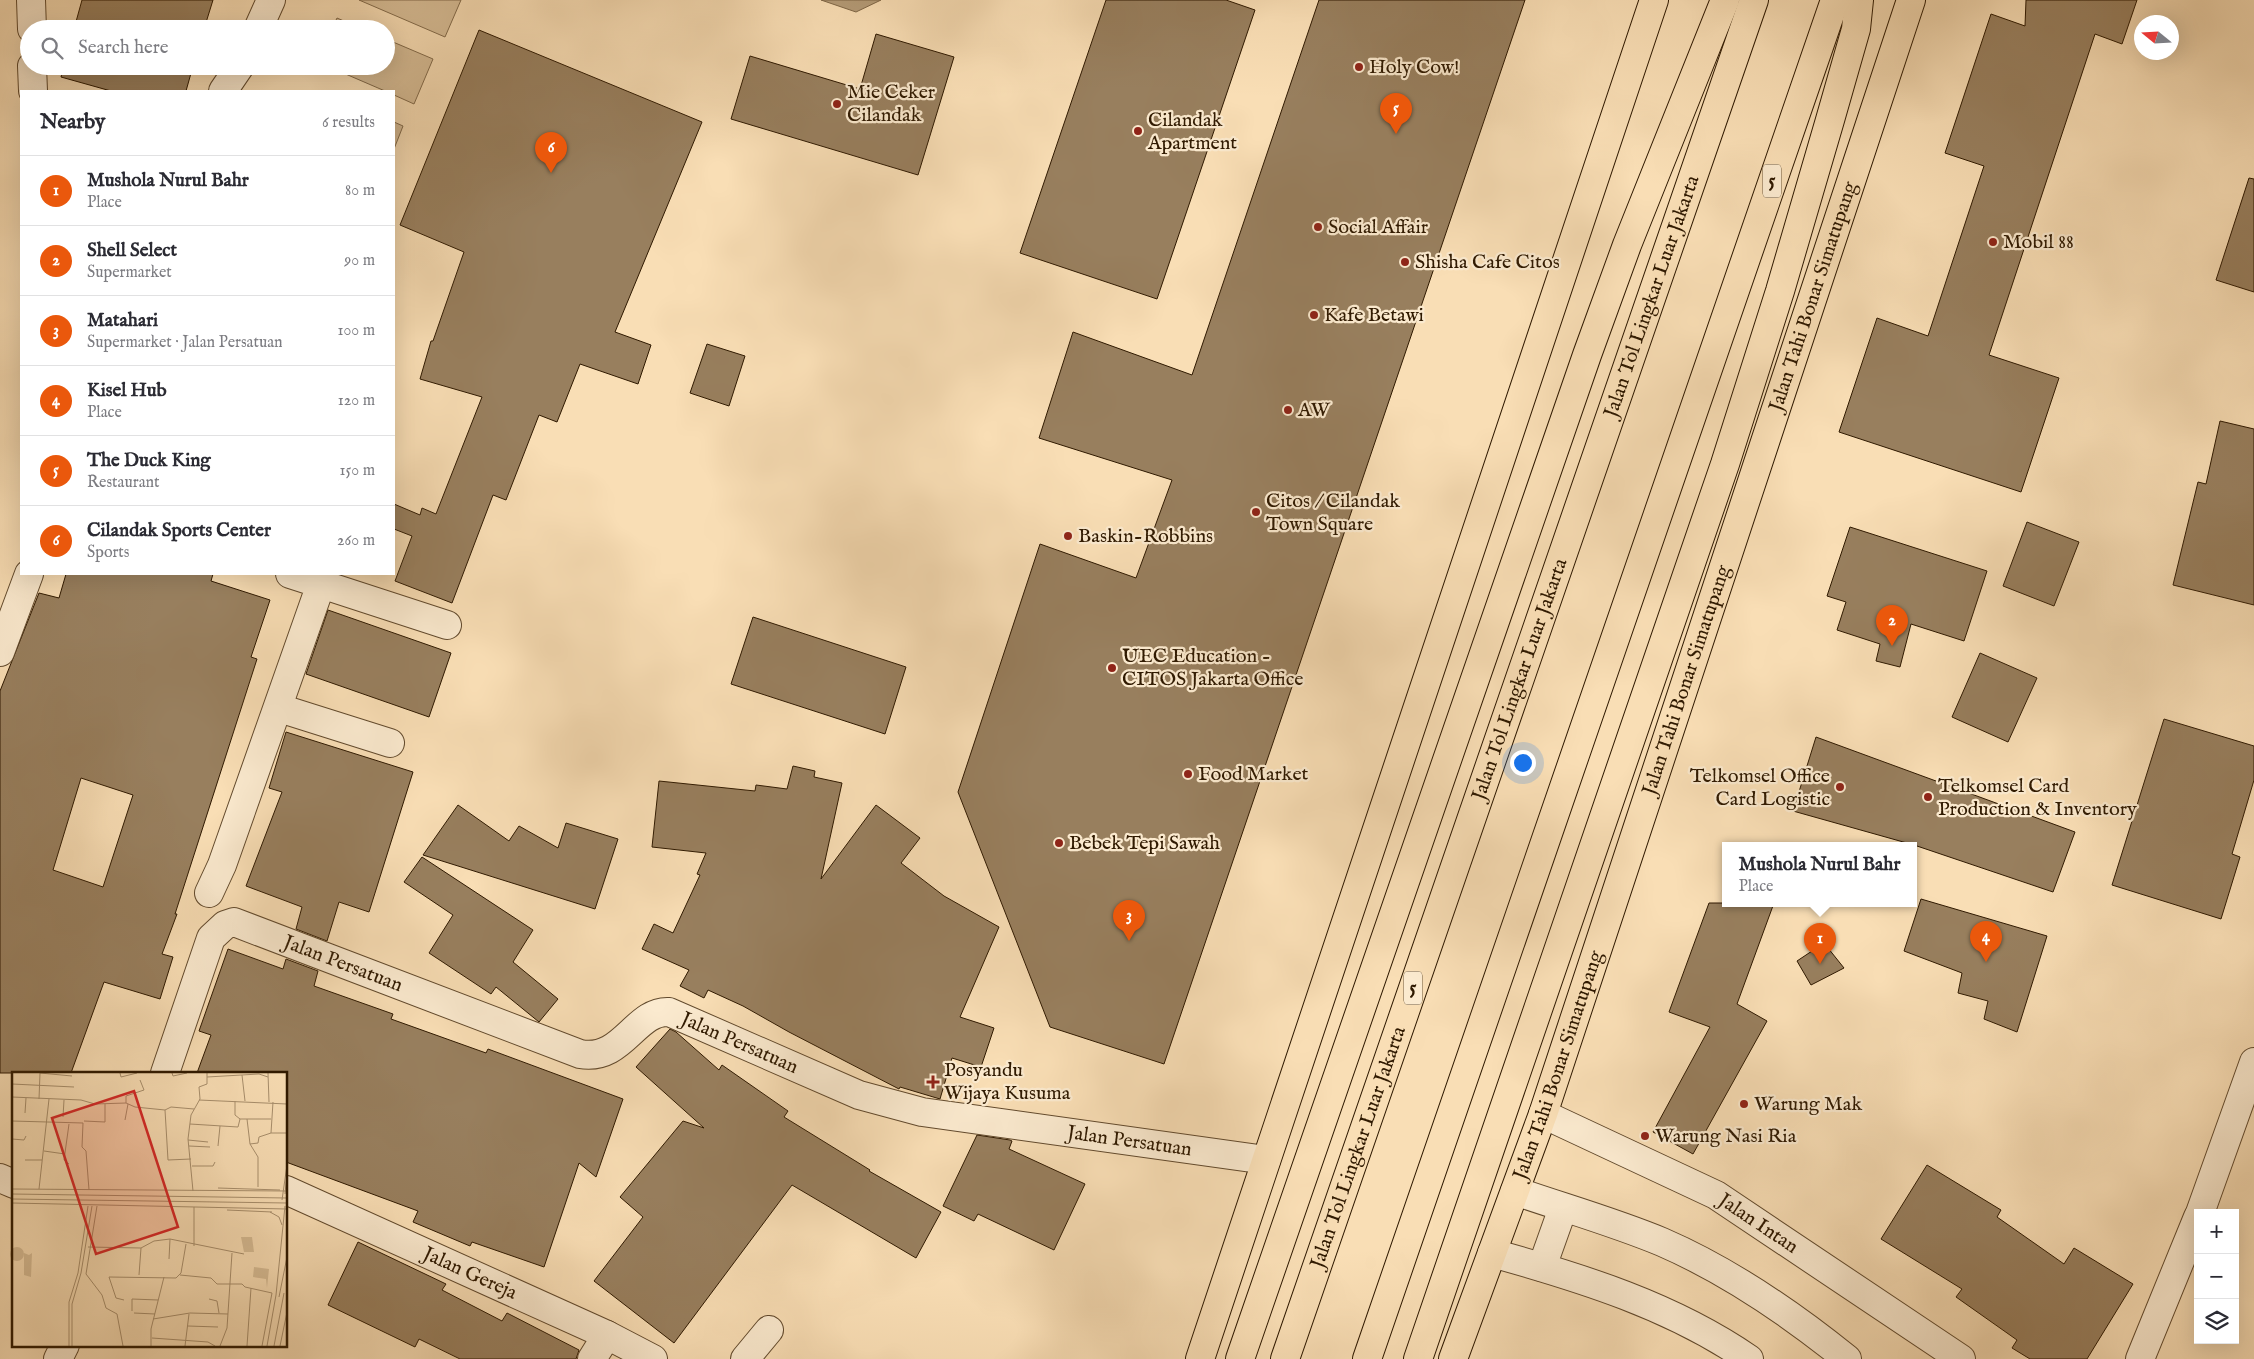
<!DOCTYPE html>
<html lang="en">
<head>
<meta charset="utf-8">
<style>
	body { margin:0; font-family:"IM FELL English",serif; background:#f2f2f3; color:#2b2b33 }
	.controls { position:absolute; right:15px; bottom:15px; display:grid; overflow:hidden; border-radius:0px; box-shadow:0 5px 20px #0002 }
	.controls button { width:45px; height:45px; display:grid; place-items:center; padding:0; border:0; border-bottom:1px solid #e1e1e2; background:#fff; color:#2b2b33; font:25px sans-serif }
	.compass { position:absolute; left:2134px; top:15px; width:45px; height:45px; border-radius:50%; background:#fff; box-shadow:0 5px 20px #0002; rotate:288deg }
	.you { position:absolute; left:1522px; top:762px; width:18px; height:18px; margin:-12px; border:4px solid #fff; border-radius:50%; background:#1a73e8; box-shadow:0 0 0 8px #1a73e833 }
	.badge { display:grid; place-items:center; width:32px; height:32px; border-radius:50%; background:#ea580c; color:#fff; font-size:16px; font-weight:700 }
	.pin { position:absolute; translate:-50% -41px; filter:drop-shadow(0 1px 2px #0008) }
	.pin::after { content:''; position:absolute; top:26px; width:18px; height:15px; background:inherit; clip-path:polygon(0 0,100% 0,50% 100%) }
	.popup { position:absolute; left:1722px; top:842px; width:195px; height:65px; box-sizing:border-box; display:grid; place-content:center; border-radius:0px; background:#fff; filter:drop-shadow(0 1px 4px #0005); font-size:16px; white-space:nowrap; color:#7c7c81 }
	.popup b { font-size:19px; color:#2b2b33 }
	.popup::after { content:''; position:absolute; left:50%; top:100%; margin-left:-10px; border:10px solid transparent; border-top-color:#fff }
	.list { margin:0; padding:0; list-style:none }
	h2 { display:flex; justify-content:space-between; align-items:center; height:65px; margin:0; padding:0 20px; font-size:21px }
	h2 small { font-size:16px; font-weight:400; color:#7c7c81 }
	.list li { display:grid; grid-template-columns:32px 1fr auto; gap:15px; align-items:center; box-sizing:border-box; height:70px; padding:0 20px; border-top:1px solid #e1e1e2 }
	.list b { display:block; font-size:19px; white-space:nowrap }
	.list p { margin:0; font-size:16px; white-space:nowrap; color:#7c7c81 }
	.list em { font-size:16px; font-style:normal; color:#7c7c81 }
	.icon { flex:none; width:28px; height:28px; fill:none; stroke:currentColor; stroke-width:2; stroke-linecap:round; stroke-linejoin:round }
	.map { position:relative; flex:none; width:2254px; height:1359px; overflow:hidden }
	.search { position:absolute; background:#fff; box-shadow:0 5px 20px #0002; left:20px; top:20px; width:375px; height:55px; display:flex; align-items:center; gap:12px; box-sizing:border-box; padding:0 18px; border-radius:28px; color:#7c7c81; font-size:19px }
	.panel { position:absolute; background:#fff; box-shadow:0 5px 20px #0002; left:20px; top:90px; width:375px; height:485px; border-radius:0px }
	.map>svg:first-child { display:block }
	.green { fill:#d7bd96; stroke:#836b4b }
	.water { fill:#b49b77; stroke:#7f6747 }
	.building { fill:#987f5e; stroke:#2f1900; fill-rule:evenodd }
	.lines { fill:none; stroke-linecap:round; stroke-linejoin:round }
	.minor-casing { stroke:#624a2d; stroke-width:30 }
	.tertiary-casing { stroke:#624a2d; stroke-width:30 }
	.trunk-casing { stroke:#2f1900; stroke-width:30 }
	.motorway-casing { stroke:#2f1900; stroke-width:30 }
	.minor { stroke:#fbeacf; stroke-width:28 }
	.tertiary { stroke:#fbeacf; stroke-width:28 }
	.trunk { stroke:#f9deb5; stroke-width:28 }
	.motorway { stroke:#f9deb5; stroke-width:28 }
	.poi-dot { fill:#8f2418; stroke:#fbeacf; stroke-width:2 }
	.labels { text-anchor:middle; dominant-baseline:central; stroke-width:4.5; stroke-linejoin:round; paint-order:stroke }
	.shield { fill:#fbeacf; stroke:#6c583e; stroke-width:1 }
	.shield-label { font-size:19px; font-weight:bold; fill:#2f1900 }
	.poi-label { font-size:20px; fill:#2f1900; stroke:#fbeacf; text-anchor:start }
	.street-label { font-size:20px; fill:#2f1900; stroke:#fbeacf }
	.inset-road { fill:none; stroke:#a88f6d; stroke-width:1 }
	.view { fill:#d62828; fill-opacity:0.15; stroke:#d62828; stroke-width:2.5 }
	.inset-edge { fill:none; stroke:#2f1900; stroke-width:2.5 }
</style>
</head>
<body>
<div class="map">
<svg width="2254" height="1359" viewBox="0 0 2254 1359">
	<rect width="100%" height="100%" fill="#f9deb5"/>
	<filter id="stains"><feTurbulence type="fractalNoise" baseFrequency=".004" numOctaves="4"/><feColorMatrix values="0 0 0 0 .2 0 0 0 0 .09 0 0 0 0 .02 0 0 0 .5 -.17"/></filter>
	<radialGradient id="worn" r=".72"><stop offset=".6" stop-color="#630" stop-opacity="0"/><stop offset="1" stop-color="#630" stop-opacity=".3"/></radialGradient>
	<path class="green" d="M359,0h102l-16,37z
		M337,18l25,11h-30z
		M386,39l47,20 -19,45 -20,-9v-4h-9l-58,-25h59z
		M394,122l9,4 -9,23z"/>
	<path class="water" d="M821,0h60l-25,12z"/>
	<path class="building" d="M82,0h131l-9,29h-130z
		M1106,0h120l29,10 -98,289 -137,-46z
		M1319,0h206l-361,1064 -114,-37 -92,-235 82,-248 96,34 36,-98 -133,-42 34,-106 119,43z
		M2026,0h111l-15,44 -27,-10 -106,321 70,23 -38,114 -182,-60 38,-114 51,18 56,-170 -39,-13 46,-139 34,12z
		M479,30l223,92 -87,210 36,13 -13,39 -58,-20 -23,58 -18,-7 -33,85 -13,-5 -41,108 -57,-22 17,-45 -18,-7v-25l26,11 2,-7 14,6 46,-117 -62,-18 11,-38h2l31,-89 -64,-27z
		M876,34l78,23 -36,118 -187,-56 19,-63 110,33z
		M64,66h129l-7,25h-75l-50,-14z
		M2249,178l5,1v113l-38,-12z
		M707,344l38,12 -16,50 -39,-13z
		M2220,421l34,8v176l-81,-20 25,-103 8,2z
		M2027,522l52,20 -25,64 -51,-20z
		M1850,527l137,44 -23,70 -53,-17 -11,43 -24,-6 4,-17 -43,-14 9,-28 -19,-6z
		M66,574h147l-2,7 59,19 -19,57 6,2 -82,255h2l-15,40 11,3 -13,42 -56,-17 -33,91h-71v-382l39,-98 20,5zM81,778l52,17 -30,92 -50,-17z
		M328,610l123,43 -22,64 -123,-43z
		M753,617l153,50 -21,67 -154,-50z
		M1980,653l57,25 -29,64 -56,-25z
		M2164,719l90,27v34l-22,74 8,3 -19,62 -109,-34z
		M286,732l127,40 -44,140 -30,-10 -12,39 -31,-12 6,-22 -56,-21 36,-94 -13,-4z
		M1816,737l259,95 -22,60 -139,-47 -121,-34z
		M793,766l22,5 -1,6 28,6 -21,96 55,-74 44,33 -19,25 43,33 55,31 -39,90 34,11 -13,39 -29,-9 -12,41 -40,-12 -1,2 -110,-57 -46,-26 -35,-16 -4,8 -24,-12 9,-16 -47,-21 12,-25 19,9 27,-58 -3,-1 9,-21 -54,-6 7,-66 96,10 1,-6 31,4z
		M458,805l51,36 10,-15 39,22 8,-25 52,16 -23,70 -172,-54z
		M422,857l111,73 -20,32 45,37 -19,23 -43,-35 -5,7 -62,-41 24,-38 -49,-33z
		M1921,899l126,37 -30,96 -33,-13 4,-18 -30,-8 4,-20 -58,-22z
		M1709,903h65l-37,101 30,17 -74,133 -40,-22 57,-105 -41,-15z
		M1824,943l20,25 -33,17 -14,-24z
		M228,949l55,20 3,-10 32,12 -4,15 79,28 -2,5 95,34 2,-4 135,50 -27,78 -17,-14 -35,104 -72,-25 -2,4 -57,-24 5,-11 -132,-49v-89h-89l14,-38 -12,-4z
		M670,1029l6,3 43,38 3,-5 66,46 -4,6 86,53 -1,1 72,41 -25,46 -124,-73 -118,158 -80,-62 49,-64 -23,-20 63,-76 21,7 -68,-61z
		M977,1135l33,5 2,1 -3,8 76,35 -31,66 -76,-36 -4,7 -31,-15z
		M1927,1165l74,45 -4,7 67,47 10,-16 59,36 -46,75h-57l-18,-11 5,-8 -61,-43 6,-8 -81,-50z
		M358,1242l88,42 -4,6 60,31 5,-8 72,37 -3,9h-116l-41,-20 -4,8 -87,-42z"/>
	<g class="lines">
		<defs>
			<g id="minor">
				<path d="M31,0l1,29"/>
				<path d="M258,29l13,-29"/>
				<path d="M32,66l1,25"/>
				<path d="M223,91l17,-25"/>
				<path d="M321,584l126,41"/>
				<path d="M0,652l29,-78"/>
				<path d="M279,708l111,35"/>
				<path d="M209,893l13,-28 99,-281 -31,-10"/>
				<path id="s1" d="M165,1073l46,-135 14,-13 9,-3 346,132c43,8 55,-44 89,-42l190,83 63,17 344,48"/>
				<path d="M0,1178l14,6"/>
				<path id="s2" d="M286,1190l321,145 46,24"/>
				<path d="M1515,1191c49,17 99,31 147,51 67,29 128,71 185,117"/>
				<path d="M2200,1213l54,-151"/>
				<path d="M1492,1253c90,25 180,53 257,106"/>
				<path d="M1542,1267l21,-59"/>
				<path d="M58,1359l7,-14"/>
				<path d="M592,1359l15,-24"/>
				<path d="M745,1359l24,-29"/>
				<path d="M2140,1359l58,-142"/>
			</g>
			<g id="tertiary">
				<path id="s3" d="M1543,1114l173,81 245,164"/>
			</g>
			<g id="trunk">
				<path d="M1200,1359l454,-1359"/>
				<path id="s4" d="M1453,1359l90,-245 368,-1114"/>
			</g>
			<g id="motorway">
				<path d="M1240,1359l347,-1004 40,-110 98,-245"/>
				<path id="s5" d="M1285,1359l469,-1359"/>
				<path d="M1367,1359l468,-1359"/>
				<path d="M1418,1359l307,-895 55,-173 50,-171 26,-91 3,-29"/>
			</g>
		</defs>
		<use href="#minor" class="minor-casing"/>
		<use href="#tertiary" class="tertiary-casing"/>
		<use href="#trunk" class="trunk-casing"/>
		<use href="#motorway" class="motorway-casing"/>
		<use href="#minor" class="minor"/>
		<use href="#tertiary" class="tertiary"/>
		<use href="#trunk" class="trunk"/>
		<use href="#motorway" class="motorway"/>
	</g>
	<g class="poi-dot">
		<circle cx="1359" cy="67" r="5"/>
		<circle cx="837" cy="104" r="5"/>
		<circle cx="1138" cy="131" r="5"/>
		<circle cx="1318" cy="227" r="5"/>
		<circle cx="1993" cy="242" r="5"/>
		<circle cx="1405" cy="262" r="5"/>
		<circle cx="1314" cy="315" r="5"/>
		<circle cx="1288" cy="410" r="5"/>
		<circle cx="1256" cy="512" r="5"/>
		<circle cx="1068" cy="536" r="5"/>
		<circle cx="1112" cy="668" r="5"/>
		<circle cx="1188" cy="774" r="5"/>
		<circle cx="1840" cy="787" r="5"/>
		<circle cx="1928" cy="797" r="5"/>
		<circle cx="1059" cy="843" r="5"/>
		<path d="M930.5 1074.5h5v5h5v5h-5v5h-5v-5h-5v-5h5z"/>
		<circle cx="1744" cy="1104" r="5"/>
		<circle cx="1645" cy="1136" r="5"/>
	</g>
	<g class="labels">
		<g class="shield">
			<rect x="1763" y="164.5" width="18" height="33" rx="4"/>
			<rect x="1404" y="971.5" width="18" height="33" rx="4"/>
		</g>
		<g class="shield-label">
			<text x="1772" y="181">5</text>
			<text x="1413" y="988">5</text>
		</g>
		<g class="poi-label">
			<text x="1369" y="67">Holy Cow!</text>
			<text x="847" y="92">Mie Ceker<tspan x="847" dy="23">Cilandak</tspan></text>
			<text x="1148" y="120">Cilandak<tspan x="1148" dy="23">Apartment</tspan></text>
			<text x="1328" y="227">Social Affair</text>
			<text x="2003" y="242">Mobil 88</text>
			<text x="1415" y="262">Shisha Cafe Citos</text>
			<text x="1324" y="315">Kafe Betawi</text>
			<text x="1298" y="410">AW</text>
			<text x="1266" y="501">Citos / Cilandak<tspan x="1266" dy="23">Town Square</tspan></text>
			<text x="1078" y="536">Baskin-Robbins</text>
			<text x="1122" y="656">UEC Education -<tspan x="1122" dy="23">CITOS Jakarta Office</tspan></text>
			<text x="1198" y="774">Food Market</text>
			<text x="1830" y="776" text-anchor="end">Telkomsel Office<tspan x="1830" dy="23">Card Logistic</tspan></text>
			<text x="1938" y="786">Telkomsel Card<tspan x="1938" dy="23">Production &amp; Inventory</tspan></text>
			<text x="1069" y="843">Bebek Tepi Sawah</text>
			<text x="944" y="1070">Posyandu<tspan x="944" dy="23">Wijaya Kusuma</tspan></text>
			<text x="1754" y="1104">Warung Mak</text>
			<text x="1655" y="1136">Warung Nasi Ria</text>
		</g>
		<g class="street-label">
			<text stroke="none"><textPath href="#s5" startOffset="1124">Jalan Tol Lingkar Luar Jakarta</textPath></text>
			<text stroke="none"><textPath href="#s4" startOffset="1122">Jalan Tahi Bonar Simatupang</textPath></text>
			<text stroke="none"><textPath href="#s5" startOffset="719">Jalan Tol Lingkar Luar Jakarta</textPath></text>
			<text stroke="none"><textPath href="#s4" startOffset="718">Jalan Tahi Bonar Simatupang</textPath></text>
			<text stroke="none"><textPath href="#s1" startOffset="288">Jalan Persatuan</textPath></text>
			<text stroke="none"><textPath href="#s1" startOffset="721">Jalan Persatuan</textPath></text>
			<text stroke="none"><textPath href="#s4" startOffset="312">Jalan Tahi Bonar Simatupang</textPath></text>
			<text stroke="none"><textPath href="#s1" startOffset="1126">Jalan Persatuan</textPath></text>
			<text stroke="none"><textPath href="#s5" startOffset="224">Jalan Tol Lingkar Luar Jakarta</textPath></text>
			<text stroke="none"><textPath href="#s3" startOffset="242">Jalan Intan</textPath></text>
			<text stroke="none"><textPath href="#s2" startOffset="202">Jalan Gereja</textPath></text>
		</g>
	</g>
	<g transform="translate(12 1072)">
		<rect width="275" height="275" fill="#f9deb5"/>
		<path d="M229,165h11l2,15h-10zM-2 182a7 7 0 1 1 14 0a7 7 0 1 1-14 0ZM12,181l5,2 3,-2 -1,24 -7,-2zM242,195l15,2 -2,19 -1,-9 -13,-2z" fill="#d7bd96"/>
		<path class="inset-road" d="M28,1l32,3M108,1l1,4 16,-4M160,1l1,3 14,-3M256,1l1,29M230,3l3,26M195,5l52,-3 9,3M0,12l62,3M0,25l69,3 14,4 31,-1 9,4 30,3 6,-3 23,2M27,27l1,-26M187,28l88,4M223,29v14l5,4h31M114,31v-7l18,-6 -4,-10M153,38l3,50 23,-1M13,41l1,-15M51,45l1,-17M235,47l3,25 8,13v30M113,48l3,-16M0,49l71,2 -1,24 4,4 3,39M72,49l21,1v-18M57,52l-5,36 5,4M178,52l48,3 2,-8M259,61l2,-31M259,61h16M0,67l12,1 2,-4M176,68l20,2M238,72l8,-1 1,-6 12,-4M177,74l21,1M206,74l2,-20M32,79l21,3M13,88h17M180,94h21l2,-4M206,116l62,2M0,117l275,2M27,117l10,-90M181,119l-5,-52 3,-24 9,-16 -1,-12 8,-3v-11M0,122l275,4M273,122l2,-22M0,127l275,4M270,128l5,-35M0,131l275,6M85,134l-11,68 16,21 4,13 11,6 6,32M215,138l45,2M258,140l9,5 3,8M182,174v-39M76,175l53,1 13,-7 16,-2 74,15M157,187l1,-20M127,203l2,-27M168,203l31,3 6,6h25l3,3 27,6 -10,53M267,225l8,-40M197,227l8,2 2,12M112,228l-8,-2 -7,-21 67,1 5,-5 5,-29M120,239v-12l26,1M122,241l21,1M141,247l37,-6 38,1M176,254l30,1M140,266l56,4 7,4M57,274v-44l9,-29 10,-67M60,274v-42l9,-31 11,-67M139,274v-17l13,-52M173,274l4,-32M208,274l7,-18 5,-75M235,274l4,-58M255,274l9,-51 9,-89M262,274l10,-53M268,274l7,-34"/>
		<path class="view" d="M122,19l44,136 -82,27 -44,-136z"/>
		<rect width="275" height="275" class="inset-edge"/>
	</g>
	<rect width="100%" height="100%" filter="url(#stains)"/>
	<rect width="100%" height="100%" fill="url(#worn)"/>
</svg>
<div class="controls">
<button>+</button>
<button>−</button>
<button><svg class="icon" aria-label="layers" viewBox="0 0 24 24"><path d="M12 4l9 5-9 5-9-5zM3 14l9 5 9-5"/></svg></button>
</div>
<svg class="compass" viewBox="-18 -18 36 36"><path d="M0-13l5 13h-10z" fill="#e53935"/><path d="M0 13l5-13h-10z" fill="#7c7c81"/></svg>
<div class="you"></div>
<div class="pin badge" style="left:1820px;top:964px">1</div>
<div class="popup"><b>Mushola Nurul Bahr</b>Place</div>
<div class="pin badge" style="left:1892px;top:646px">2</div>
<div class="pin badge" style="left:1129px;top:941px">3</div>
<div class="pin badge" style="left:1986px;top:962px">4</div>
<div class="pin badge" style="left:1396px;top:134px">5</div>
<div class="pin badge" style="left:551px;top:173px">6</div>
<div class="search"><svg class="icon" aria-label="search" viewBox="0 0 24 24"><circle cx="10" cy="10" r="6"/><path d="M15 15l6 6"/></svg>Search here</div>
<section class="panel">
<h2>Nearby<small>6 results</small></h2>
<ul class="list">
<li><span class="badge">1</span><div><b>Mushola Nurul Bahr</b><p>Place</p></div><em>80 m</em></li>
<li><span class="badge">2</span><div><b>Shell Select</b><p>Supermarket</p></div><em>90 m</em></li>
<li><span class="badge">3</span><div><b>Matahari</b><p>Supermarket · Jalan Persatuan</p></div><em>100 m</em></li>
<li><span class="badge">4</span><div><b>Kisel Hub</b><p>Place</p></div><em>120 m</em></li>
<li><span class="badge">5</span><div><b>The Duck King</b><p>Restaurant</p></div><em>150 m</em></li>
<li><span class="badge">6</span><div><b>Cilandak Sports Center</b><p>Sports</p></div><em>260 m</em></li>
</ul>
</section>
</div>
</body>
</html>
